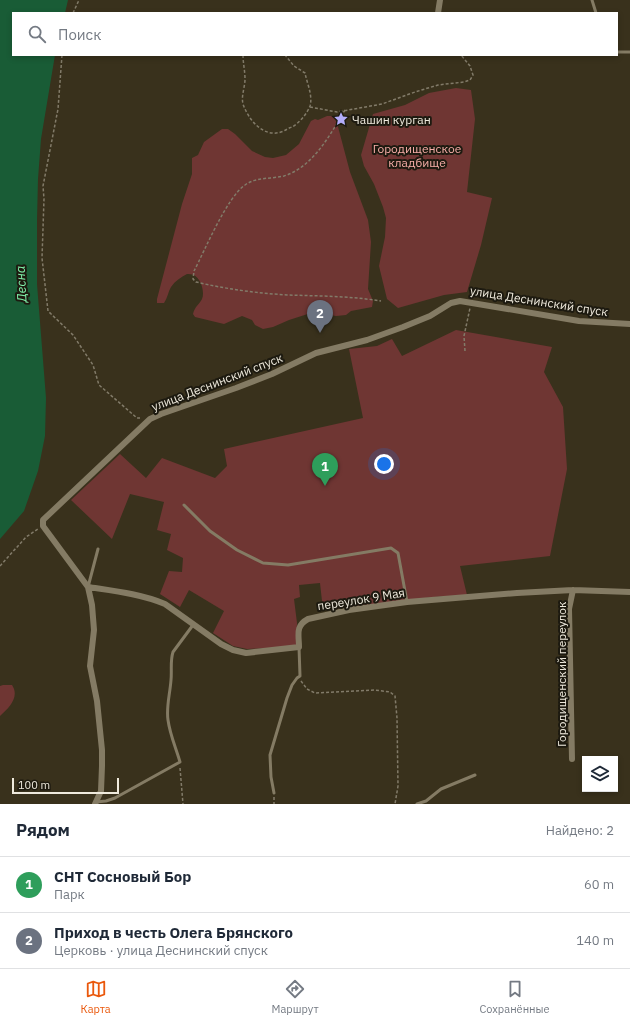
<!DOCTYPE html>
<html lang="ru">
<head>
<meta charset="utf-8">
<style>
	body { margin:0; font-family:"IBM Plex Sans",sans-serif; background:#f2f2f3; color:#1f2937 }
	.controls { position:absolute; right:12px; bottom:12px; display:grid; overflow:hidden; border-radius:0px; box-shadow:0 2px 6px #0003 }
	.controls button { width:36px; height:36px; display:grid; place-items:center; padding:0; border:0; border-bottom:1px solid #e0e1e3; background:#fff; color:#1f2937; font:20px sans-serif }
	.scale { position:absolute; left:12px; bottom:10px; width:107px; box-sizing:border-box; padding-left:4px; border:2px solid #efeadd; border-top:0; font-size:11px; line-height:14px; white-space:nowrap; color:#efeadd; -webkit-text-stroke:3px #1d1a10; paint-order:stroke }
	.you { position:absolute; left:384px; top:464px; width:14px; height:14px; margin:-10px; border:3px solid #fff; border-radius:50%; background:#1a73e8; box-shadow:0 0 0 6px #1a73e833 }
	.badge { display:grid; place-items:center; width:26px; height:26px; border-radius:50%; background:#ea580c; color:#fff; font-size:13px; font-weight:700 }
	.pin { position:absolute; translate:-50% -33px; filter:drop-shadow(0 1px 2px #0008) }
	.pin::after { content:''; position:absolute; top:21px; width:14px; height:12px; background:inherit; clip-path:polygon(0 0,100% 0,50% 100%) }
	.list { margin:0; padding:0; list-style:none }
	h2 { display:flex; justify-content:space-between; align-items:center; height:52px; margin:0; padding:0 16px; font-size:17px }
	h2 small { font-size:13px; font-weight:400; color:#747a83 }
	.list li { display:grid; grid-template-columns:26px 1fr auto; gap:12px; align-items:center; box-sizing:border-box; height:56px; padding:0 16px; border-top:1px solid #e0e1e3 }
	.list b { display:block; font-size:15px; white-space:nowrap }
	.list p { margin:0; font-size:13px; white-space:nowrap; color:#747a83 }
	.list em { font-size:13px; font-style:normal; color:#747a83 }
	.icon { flex:none; width:22px; height:22px; fill:none; stroke:currentColor; stroke-width:2; stroke-linecap:round; stroke-linejoin:round }
	.map { position:relative; flex:none; width:630px; height:804px; overflow:hidden }
	.search { position:absolute; background:#fff; box-shadow:0 2px 6px #0003; left:12px; right:12px; top:12px; height:44px; display:flex; align-items:center; gap:10px; box-sizing:border-box; padding:0 14px; border-radius:0px; color:#747a83; font-size:15px }
	.sheet { height:164px; background:#fff }
	nav { display:flex; justify-content:space-around; align-items:center; box-sizing:border-box; height:56px; border-top:1px solid #e0e1e3; background:#fff; font-size:11px; color:#747a83 }
	nav a { display:grid; justify-items:center; gap:2px }
	nav .on { color:#ea580c }
	.map>svg:first-child { display:block }
	.green { fill:#6f3633 }
	.water { fill:#195c36 }
	.lines { fill:none; stroke-linecap:round; stroke-linejoin:round }
	.path { stroke:#827b69; stroke-width:1.5; stroke-dasharray:3 2; stroke-linecap:butt }
	.lane { stroke:#847b64; stroke-width:3 }
	.street { stroke:#847b64; stroke-width:6 }
	.labels { text-anchor:middle; dominant-baseline:central; stroke-width:4; stroke-linejoin:round; paint-order:stroke }
	.poi-label { font-size:12px; fill:#efeadd; stroke:#1d1a10; text-anchor:start }
	.park-label { font-size:12px; fill:#f7aea8; stroke:#1d1a10 }
	.street-label { font-size:12px; fill:#efeadd; stroke:#1d1a10 }
	.water-label { font-size:13px; font-style:italic; fill:#80f1aa; stroke:#1d1a10 }
</style>
</head>
<body>
<div class="map">
<svg width="630" height="804" viewBox="0 0 630 804">
	<rect width="100%" height="100%" fill="#39311c"/>
	<path class="green" d="M456,88l15,2 4,29 -8,73 25,6 -11,47 -14,47 -23,3 -46,13 -11,-9 -8,-33 6,-29 1,-19 -3,-11 -9,-23 -10,-18 -3,-11 12,-41 32,-9 24,-12z
		M327,116h6l4,7 13,49 18,48 3,22 -3,47 5,12 -1,6 -21,4 -5,4 -10,1 -22,-4 -25,8 -16,7 -10,2 -8,-4 -3,-5 -10,-4 -18,8 -29,-7 -2,-3c2,-8 6,-9 9,-15 3,-7 -1,-20 -8,-24 -2,-1 -5,-1 -7,-1 -6,3 -12,7 -16,13 -3,5 -3,10 -7,16h-7v-4l25,-95 10,-30v-16l6,-3 6,-13 18,-13h6l7,5 17,17 13,6 8,1 13,-3 13,-11 12,-23 4,-2 3,1z
		M456,330l96,17 -8,25 19,35 4,62 -17,87 -90,10 7,29 -33,2 -111,13 -3,-27 -21,2 1,12 -6,2 3,24 -1,22 -5,2 -44,2 -14,-3 -20,-13 11,-22 -35,-21 -9,17 -20,-13 9,-23 13,1 1,-14 -16,-8 4,-16 -14,-4 7,-28 -34,-8 -18,45 -41,-39 49,-46 26,24 16,-20 53,20 12,-12 -3,-17 139,-31 -14,-69 28,-3 15,-7 10,17z
		M3,685h9c8,12 -3,23 -12,31v-30z"/>
	<path class="water" d="M0,0h68l-3,13h-52v42h42l-14,84 -3,40 -1,41v64l9,114 -1,38 -7,35 -14,40 -24,28z"/>
	<g class="lines">
		<path class="path" d="M73,13l6,-13
			M62,55l-4,54 -15,77 1,13 -2,59 6,53 25,24 20,30 6,20 38,33h3
			M243,55c0,8 2,16 2,24 0,8 -4,17 -2,25 5,15 20,34 38,28 4,-1 7,-4 11,-5 7,-4 15,-13 18,-21 3,-10 -3,-23 -5,-33l-11,-7 -9,-11
			M310,107l27,5 45,-8 33,-12 23,-7 26,-3 6,-2 3,-5 -3,-9 -9,-11
			M345,110c-15,25 -32,57 -61,66 -13,3 -28,1 -39,9 -18,12 -40,65 -51,86l-1,8 3,3c30,7 60,11 91,13 31,1 63,1 94,6
			M465,351l-1,-15 6,-28
			M0,566l26,-29 12,-8
			M301,681l6,8 8,4 59,-3 16,2 5,4 2,22 1,68 -3,18
			M180,768l3,36
			M274,797v7"/>
		<path class="lane" d="M592,0l4,13
			M617,52h13
			M184,505l26,26 27,19 26,13 25,2 103,-17 7,5 9,49
			M88,587l10,-38
			M274,793l-3,-16 -1,-22 17,-57 5,-13 5,-7 3,-2 -1,-29
			M96,802l10,-1 9,-3 65,-36c-4,-14 -10,-27 -12,-42 -2,-13 2,-26 3,-40 1,-9 -1,-19 2,-28l20,-27
			M417,804l9,-3 15,-12 34,-14"/>
		<path class="street" d="M438,13l2,-13
			M88,587c26,4 53,7 77,17l56,40 12,6 13,3 53,-6c0,-12 -4,-21 9,-28l41,-9 58,-8 110,-9 56,-3 57,2
			M572,759l-3,-150 4,-19
			M95,804l6,-13 1,-25v-16l-5,-49 -7,-35 4,-36 -2,-25 -4,-18 -45,-61v-6l107,-101 11,-5 75,-26 36,-14 44,-21 51,-13 36,-13 27,-11 21,-13 9,-2 119,20 51,3"/>
	</g>
	<defs>
		<symbol id="sight-bare" viewBox="-9 -9 18 18"><path d="M0-6L1.8-2.2L6-1.7L2.9 1.2L3.7 5.4L0 3.3L-3.7 5.4L-2.9 1.2L-6-1.7L-1.8-2.2Z" fill="#b3adf9" stroke="#1d1a10" stroke-width="2.5" paint-order="stroke"/></symbol>
	</defs>
	<g fill-rule="evenodd">
		<use href="#sight-bare" x="331" y="109" width="20" height="20"/>
	</g>
	<g class="labels">
		<g class="poi-label">
			<text x="352" y="119">Чашин курган</text>
		</g>
		<g class="park-label">
			<text x="417" y="148">Городищенское<tspan x="417" dy="14">кладбище</tspan></text>
		</g>
		<g class="street-label">
			<text transform="translate(539 301) rotate(9)">улица Деснинский спуск</text>
			<text transform="translate(217 382) rotate(-21)">улица Деснинский спуск</text>
			<text transform="translate(361 599) rotate(-9)">переулок 9 Мая</text>
			<text transform="translate(561 674) rotate(-90)">Городищенский переулок</text>
		</g>
		<g class="water-label">
			<text transform="translate(21 284) rotate(-93)">Десна</text>
		</g>
	</g>
</svg>
<div class="controls">
<button><svg class="icon" aria-label="layers" viewBox="0 0 24 24"><path d="M12 4l9 5-9 5-9-5zM3 14l9 5 9-5"/></svg></button>
</div>
<div class="scale">100 m</div>
<div class="you"></div>
<div class="pin badge" style="left:325px;top:486px;background:#2e9e5b">1</div>
<div class="pin badge" style="left:320px;top:333px;background:#6b7280">2</div>
<div class="search"><svg class="icon" aria-label="search" viewBox="0 0 24 24"><circle cx="10" cy="10" r="6"/><path d="M15 15l6 6"/></svg>Поиск</div>
</div>
<section class="sheet">
<h2>Рядом<small>Найдено: 2</small></h2>
<ul class="list">
<li><span class="badge" style="background:#2e9e5b">1</span><div><b>СНТ Сосновый Бор</b><p>Парк</p></div><em>60 m</em></li>
<li><span class="badge" style="background:#6b7280">2</span><div><b>Приход в честь Олега Брянского</b><p>Церковь · улица Деснинский спуск</p></div><em>140 m</em></li>
</ul>
</section>
<nav>
<a class="on"><svg class="icon" aria-label="map" viewBox="0 0 24 24"><path d="M3 6l6-2 6 2 6-2v14l-6 2-6-2-6 2zM9 4v14M15 6v14"/></svg>Карта</a>
<a><svg class="icon" aria-label="directions" viewBox="0 0 24 24"><path d="M12 3l9 9-9 9-9-9zM9 14v-3h6M13 9l2 2-2 2"/></svg>Маршрут</a>
<a><svg class="icon" aria-label="saved" viewBox="0 0 24 24"><path d="M7 4h10v16l-5-4-5 4z"/></svg>Сохранённые</a>
</nav>
</body>
</html>
